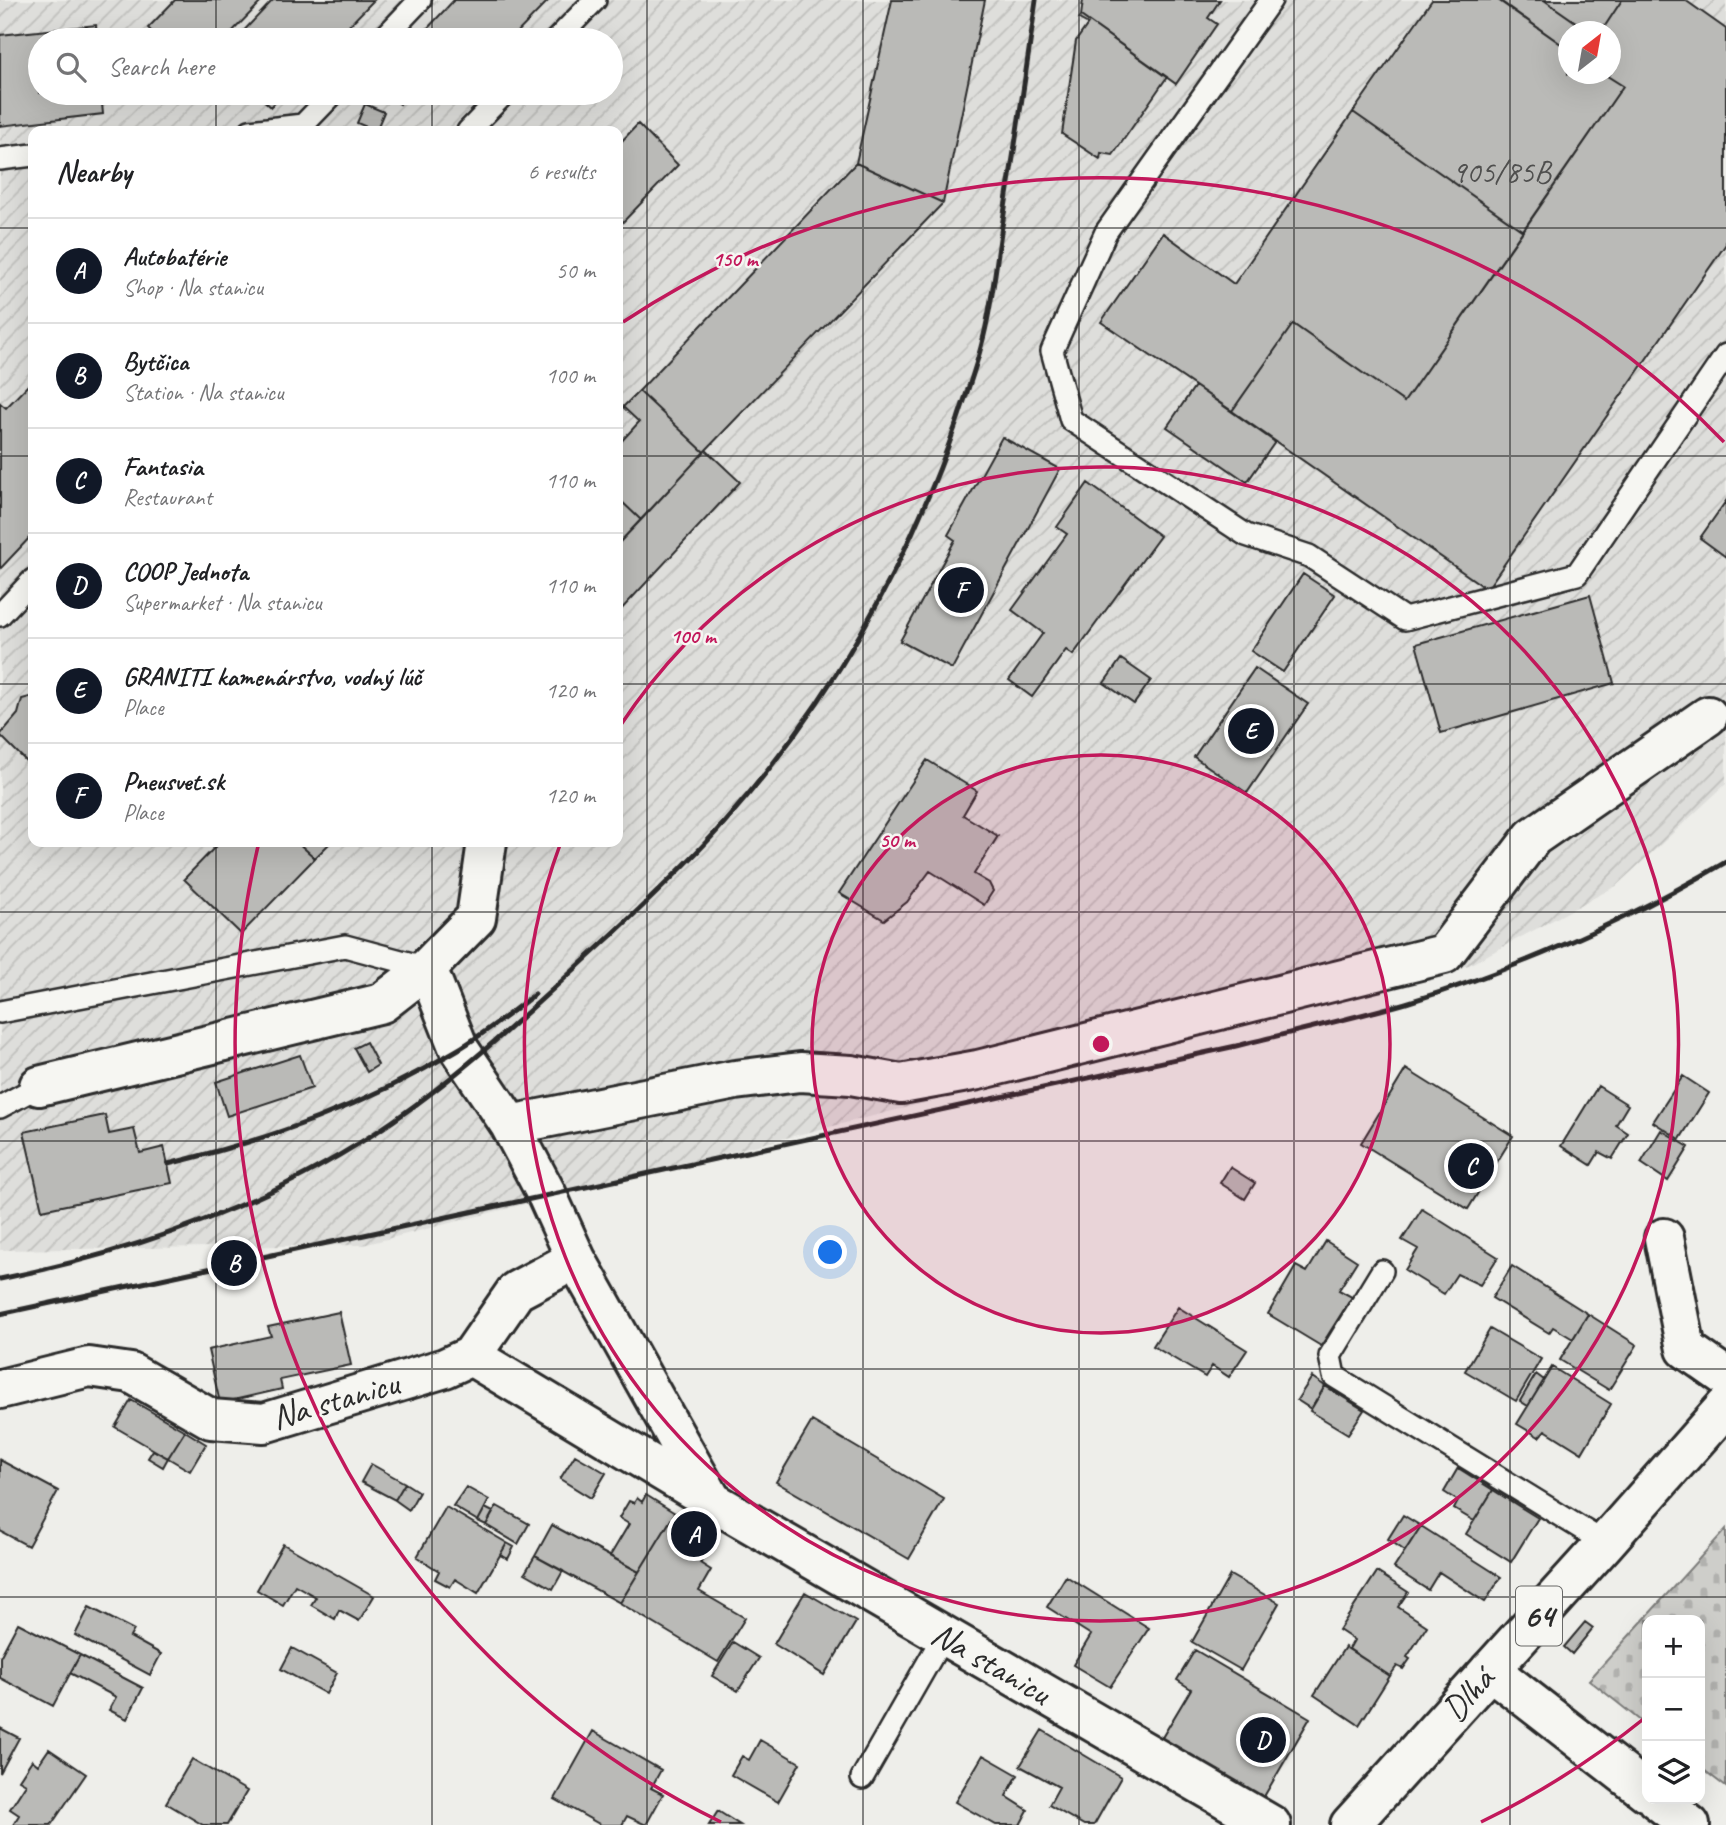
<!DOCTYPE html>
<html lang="en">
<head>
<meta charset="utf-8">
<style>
	body { margin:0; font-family:Caveat,sans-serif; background:#f2f2f2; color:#202124 }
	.controls { position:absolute; right:21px; bottom:21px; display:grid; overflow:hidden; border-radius:14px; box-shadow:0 7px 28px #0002 }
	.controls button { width:63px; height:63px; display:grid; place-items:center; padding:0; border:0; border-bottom:2px solid #e0e0e0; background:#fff; color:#202124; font:35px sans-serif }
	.compass { position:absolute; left:1558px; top:21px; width:63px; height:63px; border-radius:50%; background:#fff; box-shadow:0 7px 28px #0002; rotate:31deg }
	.you { position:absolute; left:831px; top:1253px; width:24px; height:24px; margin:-18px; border:5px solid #fff; border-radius:50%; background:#1a73e8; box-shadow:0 0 0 10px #1a73e833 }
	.badge { display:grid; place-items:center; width:46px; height:46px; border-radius:50%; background:#111827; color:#fff; font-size:23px; font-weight:700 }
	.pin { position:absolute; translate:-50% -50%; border:4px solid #fff; box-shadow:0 2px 7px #0006 }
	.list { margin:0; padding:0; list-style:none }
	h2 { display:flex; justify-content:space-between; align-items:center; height:91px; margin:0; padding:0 28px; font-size:30px }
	h2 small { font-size:23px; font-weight:400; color:#757577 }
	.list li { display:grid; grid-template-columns:46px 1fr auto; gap:21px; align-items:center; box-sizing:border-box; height:105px; padding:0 28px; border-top:2px solid #e0e0e0 }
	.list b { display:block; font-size:26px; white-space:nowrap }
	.list p { margin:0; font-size:23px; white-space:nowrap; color:#757577 }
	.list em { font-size:23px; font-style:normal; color:#757577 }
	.icon { flex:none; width:38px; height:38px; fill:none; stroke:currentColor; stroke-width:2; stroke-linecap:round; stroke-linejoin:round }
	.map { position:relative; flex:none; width:1726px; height:1825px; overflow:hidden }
	.search { position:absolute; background:#fff; box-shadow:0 7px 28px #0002; left:28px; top:28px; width:595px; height:77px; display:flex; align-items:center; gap:18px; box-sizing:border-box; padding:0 24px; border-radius:38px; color:#757577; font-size:26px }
	.panel { position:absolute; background:#fff; box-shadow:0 7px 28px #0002; left:28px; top:126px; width:595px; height:721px; border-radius:14px }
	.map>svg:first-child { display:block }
	.industrial { fill:url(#industrial-furrows); fill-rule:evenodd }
	.cemetery { fill:url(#cemetery-stones); stroke:#7c7c7a; stroke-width:2 }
	.building { fill:#babab7; stroke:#2b2b2b; stroke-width:2 }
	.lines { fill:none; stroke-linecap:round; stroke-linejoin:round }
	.lane-casing { stroke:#2b2b2b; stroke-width:26 }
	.street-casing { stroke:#2b2b2b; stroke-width:44 }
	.primary-casing { stroke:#2b2b2b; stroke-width:44 }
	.lane { stroke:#f6f6f2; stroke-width:21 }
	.street { stroke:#f6f6f2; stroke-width:38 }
	.primary { stroke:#f6f6f2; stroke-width:38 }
	.rail { stroke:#2b2b2b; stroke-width:5 }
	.grid { fill:none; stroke:#2b2b2b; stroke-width:2; stroke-opacity:0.55 }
	.ring { fill:none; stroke:#c2185b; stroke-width:3.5 }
	.labels { text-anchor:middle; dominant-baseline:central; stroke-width:5; stroke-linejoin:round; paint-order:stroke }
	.number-label { font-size:32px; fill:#4f4f4e }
	.shield { fill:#f6f6f2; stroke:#686867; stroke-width:2 }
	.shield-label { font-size:33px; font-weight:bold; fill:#2b2b2b }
	.street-label { font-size:35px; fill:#2b2b2b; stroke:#f6f6f2 }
	.centre { fill:#c2185b; stroke:#f6f6f2; stroke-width:3.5 }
	.ring-label { font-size:21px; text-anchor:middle; font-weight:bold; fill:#c2185b; stroke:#f6f6f2; stroke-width:5; stroke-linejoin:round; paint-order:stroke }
</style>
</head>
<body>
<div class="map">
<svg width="1726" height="1825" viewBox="0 0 1726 1825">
	<defs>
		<pattern id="industrial-furrows" width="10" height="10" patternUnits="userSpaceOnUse" patternTransform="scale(1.75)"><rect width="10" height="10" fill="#dededb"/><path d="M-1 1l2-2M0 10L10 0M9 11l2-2" fill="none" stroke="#bfbfbc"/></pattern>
		<pattern id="cemetery-stones" width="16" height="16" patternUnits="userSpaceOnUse" patternTransform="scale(1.75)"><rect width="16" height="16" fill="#cececa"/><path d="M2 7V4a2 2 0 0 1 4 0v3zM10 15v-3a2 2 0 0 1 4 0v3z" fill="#b1b1ae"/></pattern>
	</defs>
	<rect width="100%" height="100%" fill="#eeeeea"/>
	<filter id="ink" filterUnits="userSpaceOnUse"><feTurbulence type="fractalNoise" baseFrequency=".0143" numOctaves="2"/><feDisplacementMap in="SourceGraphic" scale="14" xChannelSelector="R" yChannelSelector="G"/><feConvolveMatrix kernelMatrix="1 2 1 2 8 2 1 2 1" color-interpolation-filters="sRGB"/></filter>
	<g filter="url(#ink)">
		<path class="industrial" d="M0,0h1726v784l-110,102 -147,79 -1106,280 -363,5zM1568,32h42v42h-42zM40,40h571v53h-571zM33,131h585v711h-585z"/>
		<path class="cemetery" d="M1726,1529v258l-26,-20v-147h-53v106l-58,-46z"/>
		<path class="building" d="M175,0h88l-39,40h-64l-12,-12z
			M273,0h101l-39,40h-100z
			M454,0h95l-39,40h-71l-12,-11z
			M892,0h93l-42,203 -87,-40z
			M1083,0h137l-12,18 9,6 -41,60 -95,-68z
			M1432,0h66l70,49v25h36l19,12 -100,145 -170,-119z
			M1499,0h45l46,32h-22v17z
			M1544,0h78l-21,32h-11z
			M1622,0h63l41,29v215l-239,345 -255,-178 61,-87 111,78 219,-316 -19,-12h6v-42h-9z
			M1081,16l86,61 -54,78 -12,-2 -1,6 -38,-25 14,-93 12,-17 -9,-5z
			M96,25l1,15h-57v53h61l2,21 -103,12v-91z
			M256,93h28l-13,14z
			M386,93h22l-8,11z
			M365,104l19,8 -8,19 -19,-8z
			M1353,112l170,119 -119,171 -111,-78 -61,87 -131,-89 62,-89 71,51z
			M638,124l40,41 -58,60 -2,-2v-78z
			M856,163l87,40 -239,249 -65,-61z
			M33,380v154l-33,35v-166l6,5z
			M1195,386l80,56 -28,40 -80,-55z
			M639,391l65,61 -63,68 -23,-22v-53l21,-23 -16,-15z
			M1002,437l58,32 -108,200 -52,-28 55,-101 -7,-5z
			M706,450l34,32 -122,131v-69z
			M1088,483l72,53 -87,119 -7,-5 -34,47 -23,-17 34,-47 -31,-23 55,-76 -10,-7z
			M618,498l23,22 -23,24z
			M1726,501v56l-26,-19z
			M1303,574l32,21 -52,77 -32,-21z
			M1590,595l24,88 -173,50 -25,-89z
			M1121,659l30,21 -17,24 -30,-21z
			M1255,668l53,36 -61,89 -53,-36z
			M33,696v72l-33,-33 18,-21 4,-15z
			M927,760l50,31 -14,24 35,21 -24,38 15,9 4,8 -9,14 -54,-34 -23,31 -23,18 -45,-27z
			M220,842h77l18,16 -74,76 -57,-55z
			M297,842h34l-16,16z
			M366,1042l12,23 -11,7 -13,-24z
			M300,1055l12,33 -85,28 -11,-34z
			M1406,1069l107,67 -45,73 -107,-66z
			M1683,1076l26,17 -29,46 -27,-17z
			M1598,1086l30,19 -12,20 12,8 -16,26 -13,-7 -8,13 -30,-19z
			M105,1115l4,19 25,-5 6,24 24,-6 8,36 -130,27 -18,-78z
			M1661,1130l28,17 -21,34 -27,-18z
			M1230,1167l25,16 -10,16 -25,-16z
			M1422,1209l76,48 -18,28 -23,-11 -13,20 -39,-24 13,-21 -16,-9z
			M1326,1241l31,20 -18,29 13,7 -31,49 -53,-32 28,-48 11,6z
			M1512,1266l76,48 -15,25 -20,-12 -4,6 -57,-35z
			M1178,1307l69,43 -18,27 -17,-11 -7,11 -52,-31z
			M339,1312l12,53 -71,15 2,9 -62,14 -12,-53 63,-14 -3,-9z
			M1588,1314l49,31 -28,45 -49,-30z
			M1490,1329l51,30 -25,42 -51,-30z
			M1552,1367l59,37 -29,49 -37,-23 -6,7 -22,-13z
			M1536,1374l8,6 -16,26 -8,-5z
			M1312,1377l13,9 -14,23 -14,-9z
			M1325,1386l39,24 -16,24 -38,-23z
			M131,1400l54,31 -17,27 -53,-31z
			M812,1421l132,78 -35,60 -133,-77z
			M185,1431l21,13 -16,27 -22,-13z
			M153,1450l15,8 -5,9 -15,-9z
			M575,1455l31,18 -15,25 -31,-19z
			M0,1460l58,31 -30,55 -28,-15z
			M371,1464l34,19 -10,17 -34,-18z
			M1458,1468l35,22 -19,31 -20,-12 4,-8 -14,-9z
			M405,1483l14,9 -10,18 -14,-10z
			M466,1487l23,13 -11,21 -25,-15z
			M1493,1490l45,28 -27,44 -45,-28z
			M646,1495l29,18 -36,59 -29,-16 19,-32 -10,-6 10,-17 5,2 3,-5 5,4z
			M497,1506l32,18 -11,20 -32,-19z
			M446,1507l61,36 -29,50 -23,-14 -5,8 -15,-8 4,-8 -22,-14z
			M485,1508l8,4 -7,13 -8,-4z
			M675,1513l40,24 -15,26 11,7 -12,21 46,27 -27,44 -98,-59z
			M1403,1515l18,11 -16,25 -17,-12z
			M552,1525l87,47 -19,31 -85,-47z
			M1421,1526l80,51 -16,25 -46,-30 -11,18 -34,-22z
			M507,1543l7,4 -6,12 -8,-4z
			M283,1544l91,52 -15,25 -20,-11 -4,9 -24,-14 5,-8 -21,-12 -12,20 -26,-15z
			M535,1556l28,15 -10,18 -28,-16z
			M1377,1572l31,20 -10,15 29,19 -20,31 3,2 -7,10 -6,-3 -7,10 -41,-27 5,-9 -15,-10z
			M1230,1575l49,28 -38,67 -49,-28z
			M1066,1576l83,52 -39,59 -37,-22 18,-30 -44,-28z
			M805,1592l51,30 -32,53 -50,-31z
			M89,1607l45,23 -4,7 31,17 -11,21 -75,-40z
			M1585,1622l8,6 -21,26 -8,-7z
			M18,1623l62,32 -27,51 -53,-28v-21z
			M733,1642l26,16 -21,33 -26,-15z
			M1345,1647l45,29 -31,49 -45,-30z
			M292,1648l45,25 -11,21 -45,-25z
			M1195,1650l115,68 -48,82 -102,-59 31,-52 -14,-9z
			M80,1655l63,33 -16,31 -18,-9 7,-13 -46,-24z
			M0,1728l19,10 -19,35z
			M1042,1730l79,47 -27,48h-10l-35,-20 10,-18 -39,-21z
			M593,1731l68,39 -10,18 12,6 -17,31 -19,-9 -5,9h-21l-46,-26z
			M760,1740l40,23 -22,39 -47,-27 11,-19 7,4z
			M49,1749l37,25 -35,51h-38l6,-10 -9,-6 16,-25 -7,-4 13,-20 6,5z
			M983,1755l35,20 -12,21 22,14 -8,15h-24l-41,-23z
			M192,1759l55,32 -20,34h-24l-37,-22z
			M718,1811l22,14h-31z"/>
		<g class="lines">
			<defs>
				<path id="lane" d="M1271,0l-165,232 -54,119 19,69 175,115 63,21 96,63 172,-45 149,-219
					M382,40l38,-40
					M556,40l39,-40
					M250,131l53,-6 31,-32
					M468,131l37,-38
					M0,159l33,-4
					M0,615l33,-35
					M0,1012l345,-66 82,22
					M0,1107l39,-21
					M1382,1271l-52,85 4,20 271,167
					M862,1778l82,-143"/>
				<path id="street" d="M427,968l32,81 51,76 37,70 29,64 135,240
					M39,1086l343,-83 45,-35 49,-50 11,-76
					M510,1125l225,-45 65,-8 51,3 50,9 77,-14 466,-116 89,-117 175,-121
					M1664,1238l22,111 40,28
					M471,1356l241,145 559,324
					M0,1389l89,-22 42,6 80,46 53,4 181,-55 26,-12 45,-65 60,-32
					M1490,1670l157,122
					M1656,1799l34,26"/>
				<path id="primary" d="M1350,1825l255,-282 121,-137"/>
			</defs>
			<use href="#lane" class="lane-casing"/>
			<use href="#street" class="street-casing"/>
			<use href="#primary" class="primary-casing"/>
			<use href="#lane" class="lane"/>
			<use href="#street" class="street"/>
			<use href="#primary" class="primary"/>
			<path class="rail" d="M168,1164c103,-25 198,-59 289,-114 27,-16 53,-37 78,-56
				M0,1279c139,-28 276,-77 393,-158 71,-49 134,-108 197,-166 46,-42 92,-85 133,-131 107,-121 182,-253 235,-405 8,-25 18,-51 24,-76 11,-40 14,-83 21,-123 12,-73 23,-147 33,-220
				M0,1314l1236,-268c56,-14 114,-27 170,-43 111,-34 220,-82 320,-141"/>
		</g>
	</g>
	<path class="grid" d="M216,0v40M432,0v40M647,0v1825M863,0v1825M1079,0v1825M1294,0v1825M1510,0v1825M216,93v38M432,93v38M0,228h33M618,228h1108M0,456h33M618,456h1108M0,684h33M618,684h1108M216,842v983M432,842v983M0,912h1726M0,1141h1726M0,1369h1726M0,1597h1726"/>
	<circle cx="1101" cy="1044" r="289" fill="#c2185b" fill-opacity=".12"/>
	<g class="ring">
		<circle cx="1101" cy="1044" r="289"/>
		<path d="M620 726A577 577 0 1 1 561 842"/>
		<path d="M1646 1717A866 866 0 0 1 1481 1822M721 1822A866 866 0 0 1 259 842M623 322A866 866 0 0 1 1724 442"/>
	</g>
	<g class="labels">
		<g class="number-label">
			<text x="1501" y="171">905/85B</text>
		</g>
		<rect class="shield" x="1516" y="1586.5" width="46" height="59" rx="5"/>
		<g class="shield-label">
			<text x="1539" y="1616">64</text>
		</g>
		<g class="street-label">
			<text transform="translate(335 1400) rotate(-16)">Na stanicu</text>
			<text transform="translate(991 1663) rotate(30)">Na stanicu</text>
			<text transform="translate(1468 1694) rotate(-48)">Dlhá</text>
		</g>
	</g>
	<circle cx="1101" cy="1044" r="10" class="centre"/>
	<g class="ring-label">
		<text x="735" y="266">150 m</text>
		<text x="693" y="643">100 m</text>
		<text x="897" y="847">50 m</text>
	</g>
</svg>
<div class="controls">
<button>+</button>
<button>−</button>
<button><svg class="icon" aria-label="layers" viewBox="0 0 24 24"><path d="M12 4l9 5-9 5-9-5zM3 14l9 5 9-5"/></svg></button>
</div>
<svg class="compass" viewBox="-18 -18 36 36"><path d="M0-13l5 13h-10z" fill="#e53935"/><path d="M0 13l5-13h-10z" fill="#757577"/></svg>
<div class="you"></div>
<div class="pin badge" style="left:694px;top:1534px">A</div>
<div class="pin badge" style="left:234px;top:1263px">B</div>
<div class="pin badge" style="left:1471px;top:1166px">C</div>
<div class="pin badge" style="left:1263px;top:1740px">D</div>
<div class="pin badge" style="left:1251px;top:731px">E</div>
<div class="pin badge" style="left:961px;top:590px">F</div>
<div class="search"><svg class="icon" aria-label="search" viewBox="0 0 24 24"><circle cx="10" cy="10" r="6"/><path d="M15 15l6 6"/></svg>Search here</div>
<section class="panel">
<h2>Nearby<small>6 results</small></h2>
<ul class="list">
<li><span class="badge">A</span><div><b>Autobatérie</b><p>Shop · Na stanicu</p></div><em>50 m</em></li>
<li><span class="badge">B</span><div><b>Bytčica</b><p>Station · Na stanicu</p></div><em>100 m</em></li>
<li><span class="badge">C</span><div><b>Fantasia</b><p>Restaurant</p></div><em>110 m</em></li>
<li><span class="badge">D</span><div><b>COOP Jednota</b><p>Supermarket · Na stanicu</p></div><em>110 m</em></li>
<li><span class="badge">E</span><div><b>GRANITI kamenárstvo, vodný lúč</b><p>Place</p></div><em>120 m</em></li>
<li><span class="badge">F</span><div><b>Pneusvet.sk</b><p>Place</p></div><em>120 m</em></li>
</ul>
</section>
</div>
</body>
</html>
